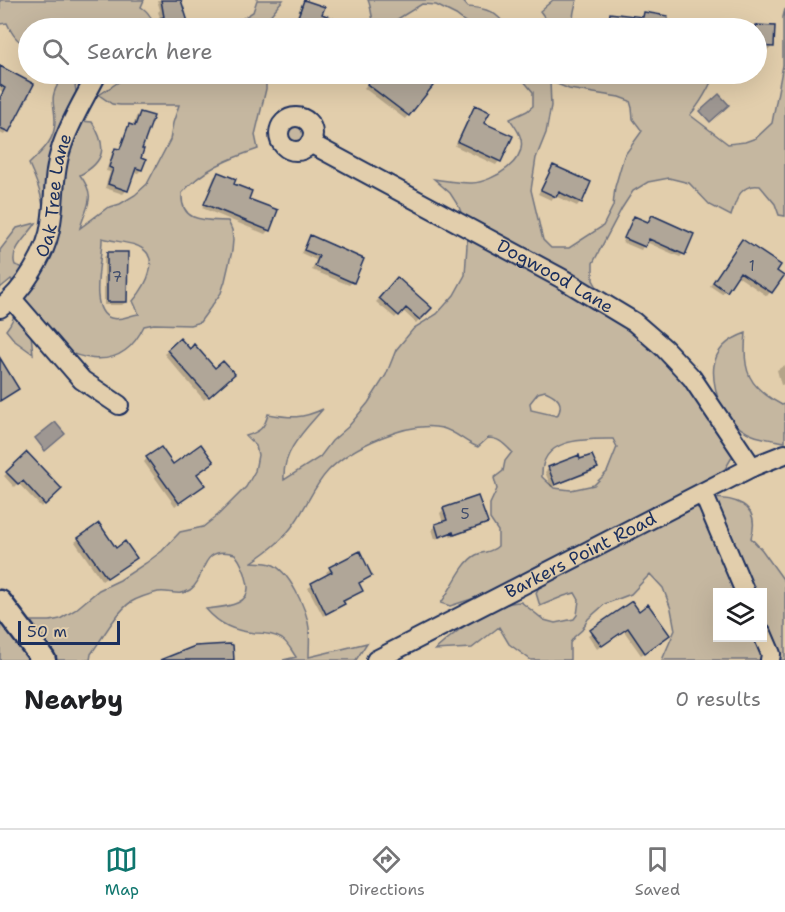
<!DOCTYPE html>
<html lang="en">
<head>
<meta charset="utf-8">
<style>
	body { margin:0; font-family:"Shantell Sans",sans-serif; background:#f6f6f6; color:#202124 }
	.controls { position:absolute; right:18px; bottom:18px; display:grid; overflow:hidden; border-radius:0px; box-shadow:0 6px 24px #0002 }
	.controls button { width:54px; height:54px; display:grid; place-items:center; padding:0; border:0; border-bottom:2px solid #e0e0e0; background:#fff; color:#202124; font:30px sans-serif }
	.scale { position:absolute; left:18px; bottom:15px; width:102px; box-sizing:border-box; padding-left:6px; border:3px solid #1b2f5e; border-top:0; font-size:16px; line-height:21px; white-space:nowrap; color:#1b2f5e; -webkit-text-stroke:4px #e2ceac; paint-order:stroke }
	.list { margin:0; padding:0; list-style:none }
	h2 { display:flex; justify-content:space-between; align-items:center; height:78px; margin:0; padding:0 24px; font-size:26px }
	h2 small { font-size:20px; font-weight:400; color:#757577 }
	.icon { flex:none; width:33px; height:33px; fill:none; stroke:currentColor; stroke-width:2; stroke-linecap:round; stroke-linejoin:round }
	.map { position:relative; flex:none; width:785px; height:660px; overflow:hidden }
	.search { position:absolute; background:#fff; box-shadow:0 6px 24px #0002; left:18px; right:18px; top:18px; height:66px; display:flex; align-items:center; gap:15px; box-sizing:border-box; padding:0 21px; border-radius:33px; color:#757577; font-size:22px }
	.sheet { height:168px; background:#fff }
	nav { display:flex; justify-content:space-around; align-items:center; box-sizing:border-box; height:84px; border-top:2px solid #e0e0e0; background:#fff; font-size:16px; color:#757577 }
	nav a { display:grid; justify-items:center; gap:3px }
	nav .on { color:#0f766e }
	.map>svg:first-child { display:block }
	.green { fill:#c5b7a0; stroke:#70737f; stroke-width:1.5; fill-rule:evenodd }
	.water { fill:#9e9792; stroke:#6a6d7d; stroke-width:1.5 }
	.shadow { fill:#0003 }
	.building { fill:#b0a698; stroke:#1b2f5e; stroke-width:1.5 }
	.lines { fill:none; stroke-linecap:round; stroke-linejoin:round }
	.minor-casing { stroke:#1b2f5e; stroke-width:22 }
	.major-casing { stroke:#1b2f5e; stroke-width:27 }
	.minor { stroke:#e2ceac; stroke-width:18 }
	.major { stroke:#e2ceac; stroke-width:22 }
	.labels { text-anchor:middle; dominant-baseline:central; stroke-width:5; stroke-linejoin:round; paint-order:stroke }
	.number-label { font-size:15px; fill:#404d6c }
	.street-label { font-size:18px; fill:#1b2f5e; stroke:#e2ceac }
</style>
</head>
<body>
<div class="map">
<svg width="785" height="660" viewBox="0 0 785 660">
	<rect width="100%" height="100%" fill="#e2ceac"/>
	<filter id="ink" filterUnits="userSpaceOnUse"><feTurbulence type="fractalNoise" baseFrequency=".0167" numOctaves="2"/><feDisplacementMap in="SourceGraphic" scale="12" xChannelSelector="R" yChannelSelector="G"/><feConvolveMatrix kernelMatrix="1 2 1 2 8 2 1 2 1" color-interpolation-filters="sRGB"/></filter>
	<g filter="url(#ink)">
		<path class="green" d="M0,0h144l-3,7c9,6 11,11 11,21h-7l-5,-8 -4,8h-108v18c-11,-4 -16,-12 -21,-23l-7,1z
			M257,0h26c-12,13 -19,29 -37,28l-3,-10 10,-6z
			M368,0h94l6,7c17,1 31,5 38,21h-33l-17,-13 -20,-10 -14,-1 -39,24h-7c-5,-9 -4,-19 -8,-28z
			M553,0h24c-3,10 -6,19 -1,28h-24l-1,-2 -11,-15z
			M785,9v207l-6,-1 -4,-11 -15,-18c-20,-3 -24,14 -29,30l-21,-11 -21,-22 -20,-5 -21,4 -15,9 -11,17 -29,55v17l12,21 80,80c6,20 18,26 38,33 -12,-35 -20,-66 23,-81 -4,38 2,54 36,72l3,-1v38c-25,-4 -38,-5 -56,-24l6,34 -11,19 -25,18 6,9c28,-1 57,5 46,40l11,12 23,32v78h-123l13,-30 -4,-21 -8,-21 -13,-14 -19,20 -26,10 -17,15 -6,11 -8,7 -4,6v17h-39l-22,-16 -10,-17 -27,21 -37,2c21,-19 57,-48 86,-48l23,18 11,3 19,-4 3,-4 2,-15 -4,-7 -11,3 -24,10 -4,-13 5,-10 23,-26 -25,8 -55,30 -34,11 -9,-3c10,-13 21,-41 35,-48 8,-4 15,-2 22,-9v-15l-8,-12v-15l7,-15 -3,-11 9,-7 2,-10 7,-9c-8,-8 -13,-14 -24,-14l-10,9c-12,-4 -23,-16 -36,-19 -33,-8 -91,19 -114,43 -14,15 -21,34 -32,50 -12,18 -26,29 -44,41 6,1 13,0 19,2 18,6 36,46 38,64 1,10 0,20 0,29l58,-14 -11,17h-73l13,-3c-5,-7 -7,-13 -14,-18 -8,-5 -18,-6 -27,-6 -21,-2 -35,-8 -49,-24 18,-2 48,-3 41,-28 -2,-10 -6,-19 -12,-27 -37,-10 -28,25 -45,36 -11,7 -21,0 -32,2 -8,2 -20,6 -27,10 -13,8 -30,38 -40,52l-1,6h-40l-27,-39h27l10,-2 15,-9 24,-20 21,-10 26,-17 16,-12 18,-19 23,-5 15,-12 28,-28 9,-16 3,-16 -2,-9 -10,-10c13,-4 19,-8 22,-22 23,4 34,5 55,-5 -18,21 -41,42 -39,71l36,-23 12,-16 16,-14 20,-24 18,-28 10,-25 18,-22 23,-14 17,-19 11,-20 3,-45 -9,-23 -9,-14 -16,-14c13,2 26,4 38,4 21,-1 57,-23 48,-47 -2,-6 -7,-12 -10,-17l17,-8 6,-5v-14l-15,-18h119l7,5 9,-5h61c-4,13 -15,31 -24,41l38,29 17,-2 11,-4 16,-15 11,-58v-48zM550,81l19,8 50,8 11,4 2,7 1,11 9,12 -18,25 -9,31 -2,19 -10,20 -34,22h-18l-8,-8 -12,-50 5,-32 10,-25 5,-27zM545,391c12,5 20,12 12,25l-26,-6 -1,-7 8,-10zM613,439l4,8 -10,25 -13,13 -23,5 -17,-2 -12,-11c-2,-40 43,-38 71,-38zM718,592h44v46h-44z
			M57,74h26l2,11h-10l6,36 11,1c15,24 14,39 -12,53 17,23 7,29 0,53l27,-20 13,-4 15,-9 12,-11 23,-44 3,-17 6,-18h-59l-8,-1 -13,-9 24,-16 3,-5h140v15l-11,46 3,14c-30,10 -55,20 -76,44 -2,30 23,27 46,28l4,9 1,10 -1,11 -7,30 -4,12 -21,29 -10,3 -36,-1 -10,2c-26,55 -74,29 -113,8l2,20 -18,-13 -9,-11c11,-13 15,-36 5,-51l-11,9v-38l17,-22 19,-5c-7,12 -27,27 -21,42l12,4c5,-10 12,-21 15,-31 7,-25 -3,-52 -13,-74 10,-10 22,-20 25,-34 5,-21 -9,-29 7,-50zM102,238c11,3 23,4 33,7 29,10 11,41 -2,56l6,13c-10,1 -18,7 -28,4 -24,-7 -8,-62 -9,-80z
			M284 134a12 12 0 1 1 24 0a12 12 0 1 1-24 0Z
			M0,614l34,46h-34z"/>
		<path class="water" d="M719,94l10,11 -19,17 -10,-11z
			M55,422l10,12 -20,17 -10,-13z"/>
		<path class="shadow" d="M157,0h22l9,28h-29l-2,-5 4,-3 -3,-8 2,-2z
			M305,1l15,14 20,7 -2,6h-46l9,-23z
			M611,14l29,4 4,-4 22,3 -1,11h-59l1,-10z
			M739,26l34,2 -1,18 -3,4h-5l-1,6 -3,4h-4v-32h-19z
			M0,68l32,16 -28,51 -4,-2v-36l3,-5 -3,-2z
			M376,74h37l18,13 -26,32 -41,-31z
			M476,107l23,54 -3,4 -41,-19 17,-36z
			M140,113l-1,46 2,11 -3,3 -5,-1 -6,18 -4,4 -18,-6 5,-16 -4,-1 6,-18 4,-4 3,1 7,-20 3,-4 4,1 3,-10z
			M553,166l27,36 -3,4 -22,-10 -4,4 -13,-6z
			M218,174l29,25 22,31 -4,4 -63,-26 12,-31z
			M652,216l31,38 -3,3 -34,-15 -5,8 -19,-8 13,-24 12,5z
			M310,237l42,45 -3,3 -37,-15 4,-10 -15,-7z
			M738,245l44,31 -15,20 -31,-21 -14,19 -12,-8z
			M108,254l18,48 -4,3h-18v-48z
			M397,279l32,29 -13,15 -14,-13 -7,8 -19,-16z
			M180,340l10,11 25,19 14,8 -25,22 -40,-46z
			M785,365v19l-4,1 -4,-15z
			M27,454l33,35 -19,18 -23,-24 -4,4 -10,-11z
			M147,458l49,17 3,13 -24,18 -31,-44z
			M580,461l16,7 -4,4 -41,15 -6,-15 4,-4z
			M478,498l8,24 -3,4 -32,11 -1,-3 -15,5 -3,-10 11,-6 -3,-10 3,-3z
			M79,539l37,11 15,11 -29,20 -27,-39z
			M359,553l11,22 -13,9 4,7 -4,3 -34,22 -15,-28 20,-12 -2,-4 4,-3z
			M632,603l33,36 -24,16 -17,-24 -27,18 -9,-14z"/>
		<path class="building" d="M161,0h20l9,28h-27l-3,-10 4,-1z
			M304,0l21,7 -3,7 35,14h-63z
			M644,12l24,4 -2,12h-58l2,-15 33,4z
			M756,25l19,1 -1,21 -18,-1z
			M0,66l34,18 -25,48 -9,-4v-30l5,-10 -5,-3z
			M375,74h41l17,12 -24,30 -42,-32z
			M475,105l15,7 -6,11 29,13 -12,26 -43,-20z
			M140,112l14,4 -12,33h2l-3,9 5,2 -4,10 -6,-2 -8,23 -20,-7 5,-15 -4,-2 6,-19 5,1 9,-25 6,2z
			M553,165l38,17 -9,21 -23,-11 -3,5 -15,-7z
			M218,172l18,7 -2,5 18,7 -3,8 29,11 -8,21 -66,-27z
			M652,215l42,19 -9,21 -36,-16 -4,8 -21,-9 10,-22 14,6z
			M310,235l54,24 -10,24 -39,-17 4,-10 -15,-6z
			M742,239l39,26 -4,6 7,5 -12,17 -32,-21 -13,20 -14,-10z
			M107,252h21l-1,50h-20z
			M397,277l35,31 -12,12 -14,-12 -7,8 -20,-18z
			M180,338l10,11 4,-5 21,24 8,-7 12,13 -26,23 -42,-47z
			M0,358l19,31 -19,12z
			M201,444l13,18 -17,12 8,11 -26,18 -33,-46 15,-10 12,17z
			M27,452l35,37 -17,16 -22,-24 -5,3 -12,-12z
			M579,455l1,4 12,-4 6,13 -43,17 -7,-18z
			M478,496l10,27 -34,12 -1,-3 -14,5 -4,-13 12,-4 -4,-12z
			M99,523l17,25 9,-7 12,17 -30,20 -29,-40z
			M360,551l12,25 -13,7 4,8 -20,10 2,3 -19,10 -15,-31 21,-11 -3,-5z
			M632,601l7,10 9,-7 22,31 -25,18 -17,-25 -26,18 -12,-16z
			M229,644l4,1 1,15h-74l35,-14z"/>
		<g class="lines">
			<defs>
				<g id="minor">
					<circle cx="296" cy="134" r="17"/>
					<path id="s1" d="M310,143l251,135 73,44 30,26 28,30 60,89"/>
					<path d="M12,299l70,81 37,25"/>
					<path id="s2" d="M0,308c23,-16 48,-57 51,-85 4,-25 2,-50 10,-74 8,-26 24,-51 36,-75"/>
					<path d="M703,493l42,99"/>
					<path d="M762,633l9,21 -1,6"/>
					<path id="s3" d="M376,660l376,-193 33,-13"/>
				</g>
				<path id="major" d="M0,602l44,58"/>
			</defs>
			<use href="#minor" class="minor-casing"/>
			<use href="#major" class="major-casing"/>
			<use href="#minor" class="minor"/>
			<use href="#major" class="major"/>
		</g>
	</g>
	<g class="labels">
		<g class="number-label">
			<text x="752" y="266">1</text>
			<text x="117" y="277">7</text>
			<text x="465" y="514">5</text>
		</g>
		<g class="street-label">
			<text stroke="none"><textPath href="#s2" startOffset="129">Oak Tree Lane</textPath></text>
			<text stroke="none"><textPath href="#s1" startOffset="279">Dogwood Lane</textPath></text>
			<text stroke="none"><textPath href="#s3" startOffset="230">Barkers Point Road</textPath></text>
		</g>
	</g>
</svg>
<div class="controls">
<button><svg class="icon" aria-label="layers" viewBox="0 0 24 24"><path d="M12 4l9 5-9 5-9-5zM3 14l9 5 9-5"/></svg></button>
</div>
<div class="scale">50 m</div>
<div class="search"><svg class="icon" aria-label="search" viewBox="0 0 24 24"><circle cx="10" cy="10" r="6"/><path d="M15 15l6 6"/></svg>Search here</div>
</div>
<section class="sheet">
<h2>Nearby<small>0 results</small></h2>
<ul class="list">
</ul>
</section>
<nav>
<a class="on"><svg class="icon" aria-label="map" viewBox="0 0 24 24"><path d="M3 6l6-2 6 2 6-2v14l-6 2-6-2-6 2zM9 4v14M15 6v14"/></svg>Map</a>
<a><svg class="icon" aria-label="directions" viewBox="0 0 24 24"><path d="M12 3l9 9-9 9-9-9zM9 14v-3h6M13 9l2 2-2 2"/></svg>Directions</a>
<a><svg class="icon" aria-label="saved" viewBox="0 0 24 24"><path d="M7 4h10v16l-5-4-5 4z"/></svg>Saved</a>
</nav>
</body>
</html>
